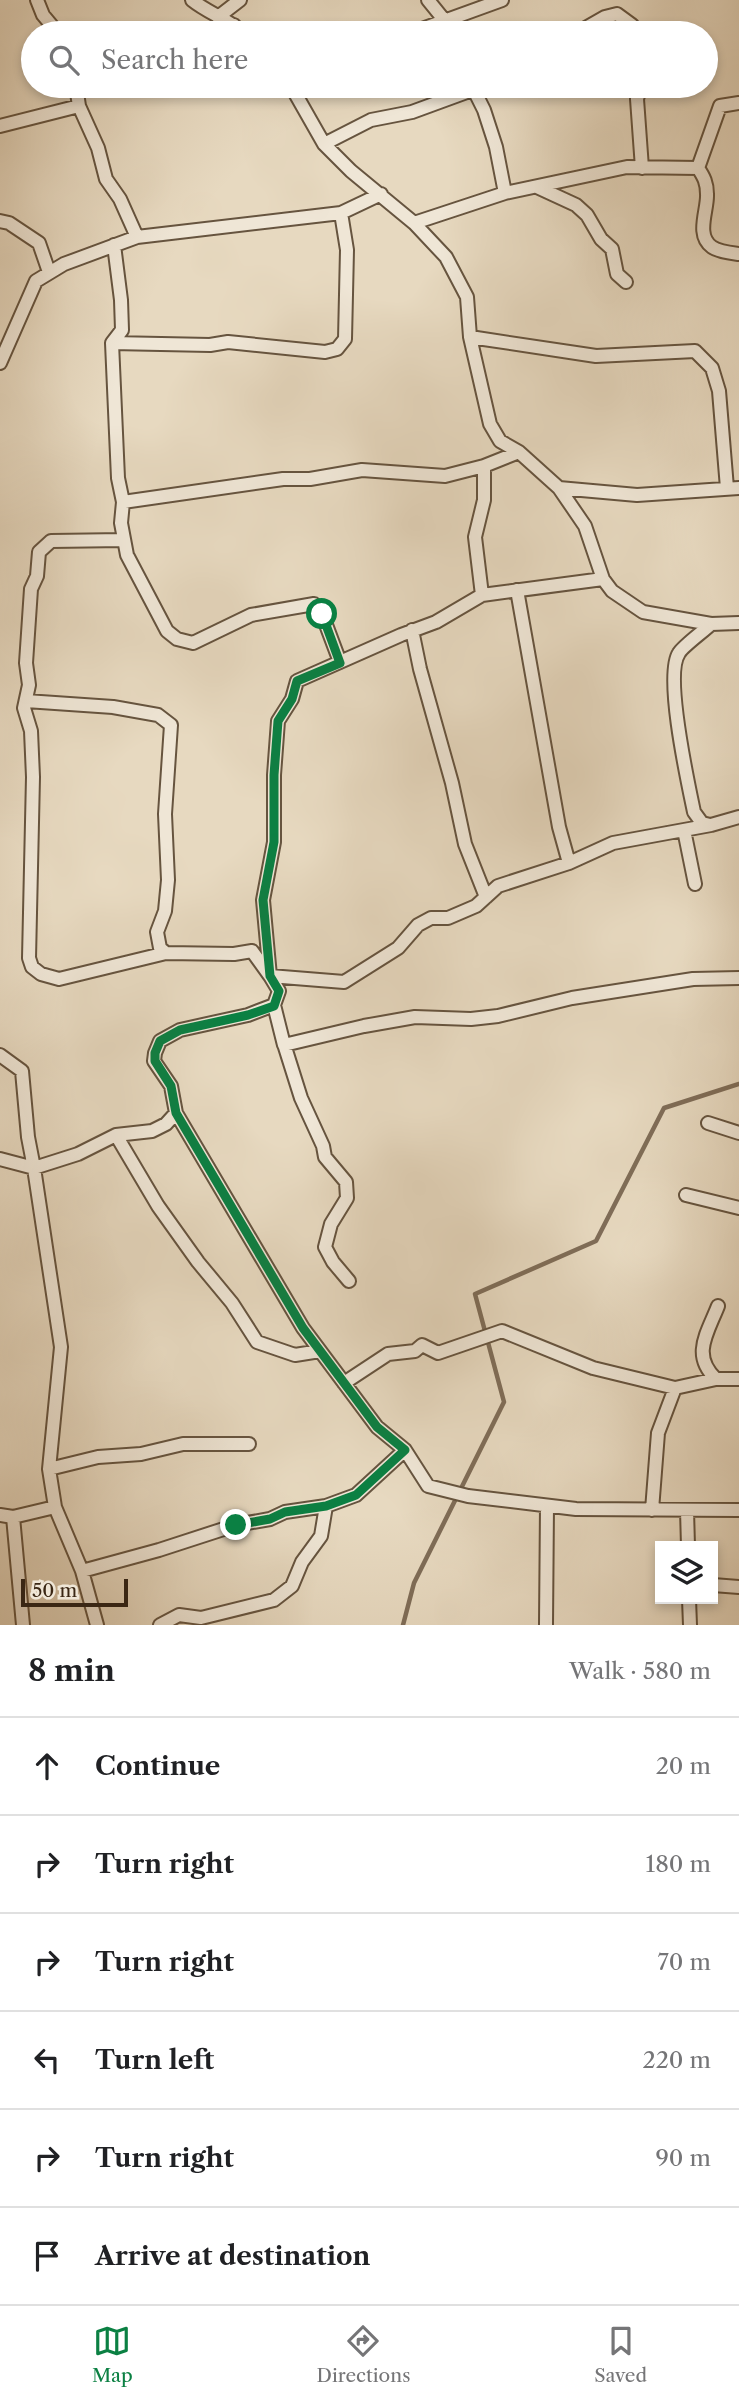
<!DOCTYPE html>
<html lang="en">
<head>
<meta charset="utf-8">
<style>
	body { margin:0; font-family:"Libre Caslon Text",serif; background:#f2f2f2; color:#202124 }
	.controls { position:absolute; right:21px; bottom:21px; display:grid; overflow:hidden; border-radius:0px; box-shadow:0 4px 10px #0003 }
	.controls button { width:63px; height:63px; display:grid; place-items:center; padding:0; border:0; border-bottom:2px solid #e0e0e0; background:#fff; color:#202124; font:35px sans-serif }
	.scale { position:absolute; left:21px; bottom:18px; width:107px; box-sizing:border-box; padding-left:7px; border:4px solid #3b2714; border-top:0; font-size:19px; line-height:24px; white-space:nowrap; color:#3b2714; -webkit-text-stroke:5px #efe6d6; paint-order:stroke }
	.stop { position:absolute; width:21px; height:21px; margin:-16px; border:5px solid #0b8043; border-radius:50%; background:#fff }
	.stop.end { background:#0b8043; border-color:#fff; box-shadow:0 2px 7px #0008 }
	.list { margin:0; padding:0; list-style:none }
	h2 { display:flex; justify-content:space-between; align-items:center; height:91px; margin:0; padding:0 28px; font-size:30px }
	h2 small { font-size:23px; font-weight:400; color:#757577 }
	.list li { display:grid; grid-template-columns:46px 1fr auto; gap:21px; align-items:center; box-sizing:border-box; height:98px; padding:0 28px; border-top:2px solid #e0e0e0 }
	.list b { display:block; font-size:26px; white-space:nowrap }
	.list em { font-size:23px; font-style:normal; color:#757577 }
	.icon { flex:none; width:38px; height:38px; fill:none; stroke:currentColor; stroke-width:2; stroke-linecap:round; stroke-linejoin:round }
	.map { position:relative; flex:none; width:739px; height:1625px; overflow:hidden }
	.search { position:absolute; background:#fff; box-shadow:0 4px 10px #0003; left:21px; right:21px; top:21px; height:77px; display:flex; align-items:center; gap:18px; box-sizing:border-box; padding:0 24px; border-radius:38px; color:#757577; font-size:26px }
	.sheet { height:679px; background:#fff }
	nav { display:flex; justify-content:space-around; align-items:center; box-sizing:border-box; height:98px; border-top:2px solid #e0e0e0; background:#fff; font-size:19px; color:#757577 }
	nav a { display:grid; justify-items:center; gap:4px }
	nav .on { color:#0b8043 }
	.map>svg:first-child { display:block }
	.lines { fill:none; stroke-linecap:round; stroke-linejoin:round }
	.stream { stroke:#7f6d58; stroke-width:4.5 }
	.minor-casing { stroke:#66543f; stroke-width:16 }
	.minor { stroke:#efe6d6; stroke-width:12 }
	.route { stroke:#0b8043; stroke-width:9 }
</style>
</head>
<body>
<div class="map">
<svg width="739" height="1625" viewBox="0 0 739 1625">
	<rect width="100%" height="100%" fill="#e7d9c0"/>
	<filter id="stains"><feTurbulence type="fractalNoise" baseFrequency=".00286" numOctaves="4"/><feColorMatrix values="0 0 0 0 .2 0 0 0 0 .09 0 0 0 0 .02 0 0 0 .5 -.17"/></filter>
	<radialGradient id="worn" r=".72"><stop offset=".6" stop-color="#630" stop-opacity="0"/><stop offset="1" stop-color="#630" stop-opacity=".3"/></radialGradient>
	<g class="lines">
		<path class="stream" d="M403,1625l11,-42 90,-181 -29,-108 121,-53 68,-133 75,-24"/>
		<defs>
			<path id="minor" d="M37,0l6,15 15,18
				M192,0c16,13 36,19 51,33
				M428,0l17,21 5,12
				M218,17l22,-17
				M222,33l12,-8
				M411,33l91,-33
				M577,33l28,-16 12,-3 15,11 3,8
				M76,86l3,20 19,42 8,31 14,20 17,38
				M291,86l33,58 27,27 63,52 32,34 21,40 3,40 20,87 10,17 19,11 40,36 26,38 18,53 9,12 31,21 68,12 28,-1
				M472,86l12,24 12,37 9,46
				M641,86l-4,13 5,69
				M77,92l19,-6
				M0,126l79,-20
				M324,144l47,-24 41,-8 71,-26
				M698,168l22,-62 19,-3
				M537,187l39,18 11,10 14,24 11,10 5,25 9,8
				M0,221l9,2 30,20 10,29
				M414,223l91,-30 122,-26 71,1c6,9 9,15 9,26 1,16 -12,41 5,53 7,5 19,6 27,7
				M114,245l7,55 1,30 -10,13 6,135 5,24 -2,21 6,32 40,76 10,8 16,4 58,-28 63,-11 8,10 18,48
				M470,337l126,19 99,-5 17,17 7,23 8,97
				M112,343l98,2 18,-3 97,10 12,-3 8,-10 2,-89 -6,-37
				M0,363l36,-82 28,-17 73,-27 204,-24 40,-19
				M559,488l78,7 102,-7
				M123,502l160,-23h27l52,-9 83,6 39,-10 35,-14
				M124,540l-73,1 -12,11 -2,24 -6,13 -5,74 3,22 -5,23 7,23 2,46 -4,181 3,9 9,7 18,5 107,-26 68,1 18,-3 18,25 74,6 54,-34 20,-23 13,-7h17l28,-12 22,-20 71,-23 44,-20 98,-18 28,-8
				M603,579l-121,16 -46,27 -35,13 -104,46 -5,18 -14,22 -4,54v67l-11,58 7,76 9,15 -5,14 10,40 80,-19 51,-9 56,2 27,-3 74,-18 121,-19 46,-1
				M517,590l42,237 10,36
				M482,595l-7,-58 9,-37v-34
				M412,630l8,39 32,114 13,61 21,53
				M26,701l87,6 45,8 13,10 -6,89 3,66 -3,31 -8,21 3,16 6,5
				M710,825l-8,-2 -8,-11c-6,-29 -30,-137 -15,-159 4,-7 25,-22 32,-29
				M684,830l11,54
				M274,1005l-26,10 -68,15 -20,11 -5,12 -1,8 17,25 5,27 127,215 74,99 28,23 23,36 40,10 108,13 163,1
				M284,1044l17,54 22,48 2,11 21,25 1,16 -16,26 -6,23 8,15 16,19
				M0,1055l22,16 6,66 6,31 27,179 -12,122 6,38 27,64 15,54
				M708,1123l31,10
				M116,1135l42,71 40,56 34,41 25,39 38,13 25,-4
				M0,1159l34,9 44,-14 38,-19 36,-4 14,-7 10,-11
				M686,1195l53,13
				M716,1379c-25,-24 -9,-45 2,-73
				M344,1383l44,-29 27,-3 7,-6 16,8 64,-22 91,37 82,20 41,-9h23
				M49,1469l49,-12 43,-3 42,-10h66
				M652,1510l6,-77 17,-45
				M687,1510l1,36
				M0,1515l13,2 42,-10
				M13,1517l10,108
				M82,1571l77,-21 77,-25 34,-6 15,-7 41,-6 30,-11 49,-45
				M713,1585l26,2
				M689,1599l1,26
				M160,1625l19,-10 22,3 73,-18 18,-14 10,-24 19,-26 5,-30
				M546,1625l1,-119"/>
		</defs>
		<use href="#minor" class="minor-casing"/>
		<use href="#minor" class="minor"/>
	</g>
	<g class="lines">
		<path class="route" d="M236,1525l34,-6 15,-7 41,-6 30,-11 49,-45 -28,-23 -74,-99 -127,-215 -5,-27 -16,-25v-8l5,-12 20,-11 68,-15 26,-9 5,-15 -9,-15 -7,-76 11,-58v-67l4,-54 14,-22 5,-18 43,-18 -18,-49"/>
	</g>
	<rect width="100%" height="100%" filter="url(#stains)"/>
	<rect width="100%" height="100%" fill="url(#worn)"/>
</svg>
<div class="controls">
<button><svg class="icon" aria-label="layers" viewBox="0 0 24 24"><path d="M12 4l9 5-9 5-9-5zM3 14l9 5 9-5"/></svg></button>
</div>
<div class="scale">50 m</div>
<div class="stop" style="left:322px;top:614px"></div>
<div class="stop end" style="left:236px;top:1525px"></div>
<div class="search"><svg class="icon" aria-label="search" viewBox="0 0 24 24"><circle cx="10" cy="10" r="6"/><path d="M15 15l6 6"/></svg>Search here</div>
</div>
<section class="sheet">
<h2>8 min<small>Walk · 580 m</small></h2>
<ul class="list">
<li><svg class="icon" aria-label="ahead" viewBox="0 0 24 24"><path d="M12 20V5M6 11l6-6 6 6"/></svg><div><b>Continue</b></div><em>20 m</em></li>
<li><svg class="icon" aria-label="right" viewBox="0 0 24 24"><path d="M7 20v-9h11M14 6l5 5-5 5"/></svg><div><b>Turn right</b></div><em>180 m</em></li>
<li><svg class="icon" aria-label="right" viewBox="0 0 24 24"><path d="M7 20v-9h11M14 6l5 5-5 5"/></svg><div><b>Turn right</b></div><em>70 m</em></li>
<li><svg class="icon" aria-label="left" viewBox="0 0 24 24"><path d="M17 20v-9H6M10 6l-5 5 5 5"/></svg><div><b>Turn left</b></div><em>220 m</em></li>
<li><svg class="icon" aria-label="right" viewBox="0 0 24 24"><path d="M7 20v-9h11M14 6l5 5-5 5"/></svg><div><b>Turn right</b></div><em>90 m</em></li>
<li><svg class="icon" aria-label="arrive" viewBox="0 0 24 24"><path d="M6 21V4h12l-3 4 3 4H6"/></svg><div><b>Arrive at destination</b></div></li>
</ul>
</section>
<nav>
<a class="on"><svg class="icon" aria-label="map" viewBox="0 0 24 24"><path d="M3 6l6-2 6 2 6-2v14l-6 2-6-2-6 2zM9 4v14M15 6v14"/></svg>Map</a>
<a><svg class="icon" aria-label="directions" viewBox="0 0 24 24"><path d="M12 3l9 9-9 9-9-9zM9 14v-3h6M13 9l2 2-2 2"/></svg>Directions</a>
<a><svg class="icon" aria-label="saved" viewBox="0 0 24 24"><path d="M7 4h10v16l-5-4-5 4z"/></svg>Saved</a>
</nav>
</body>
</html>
